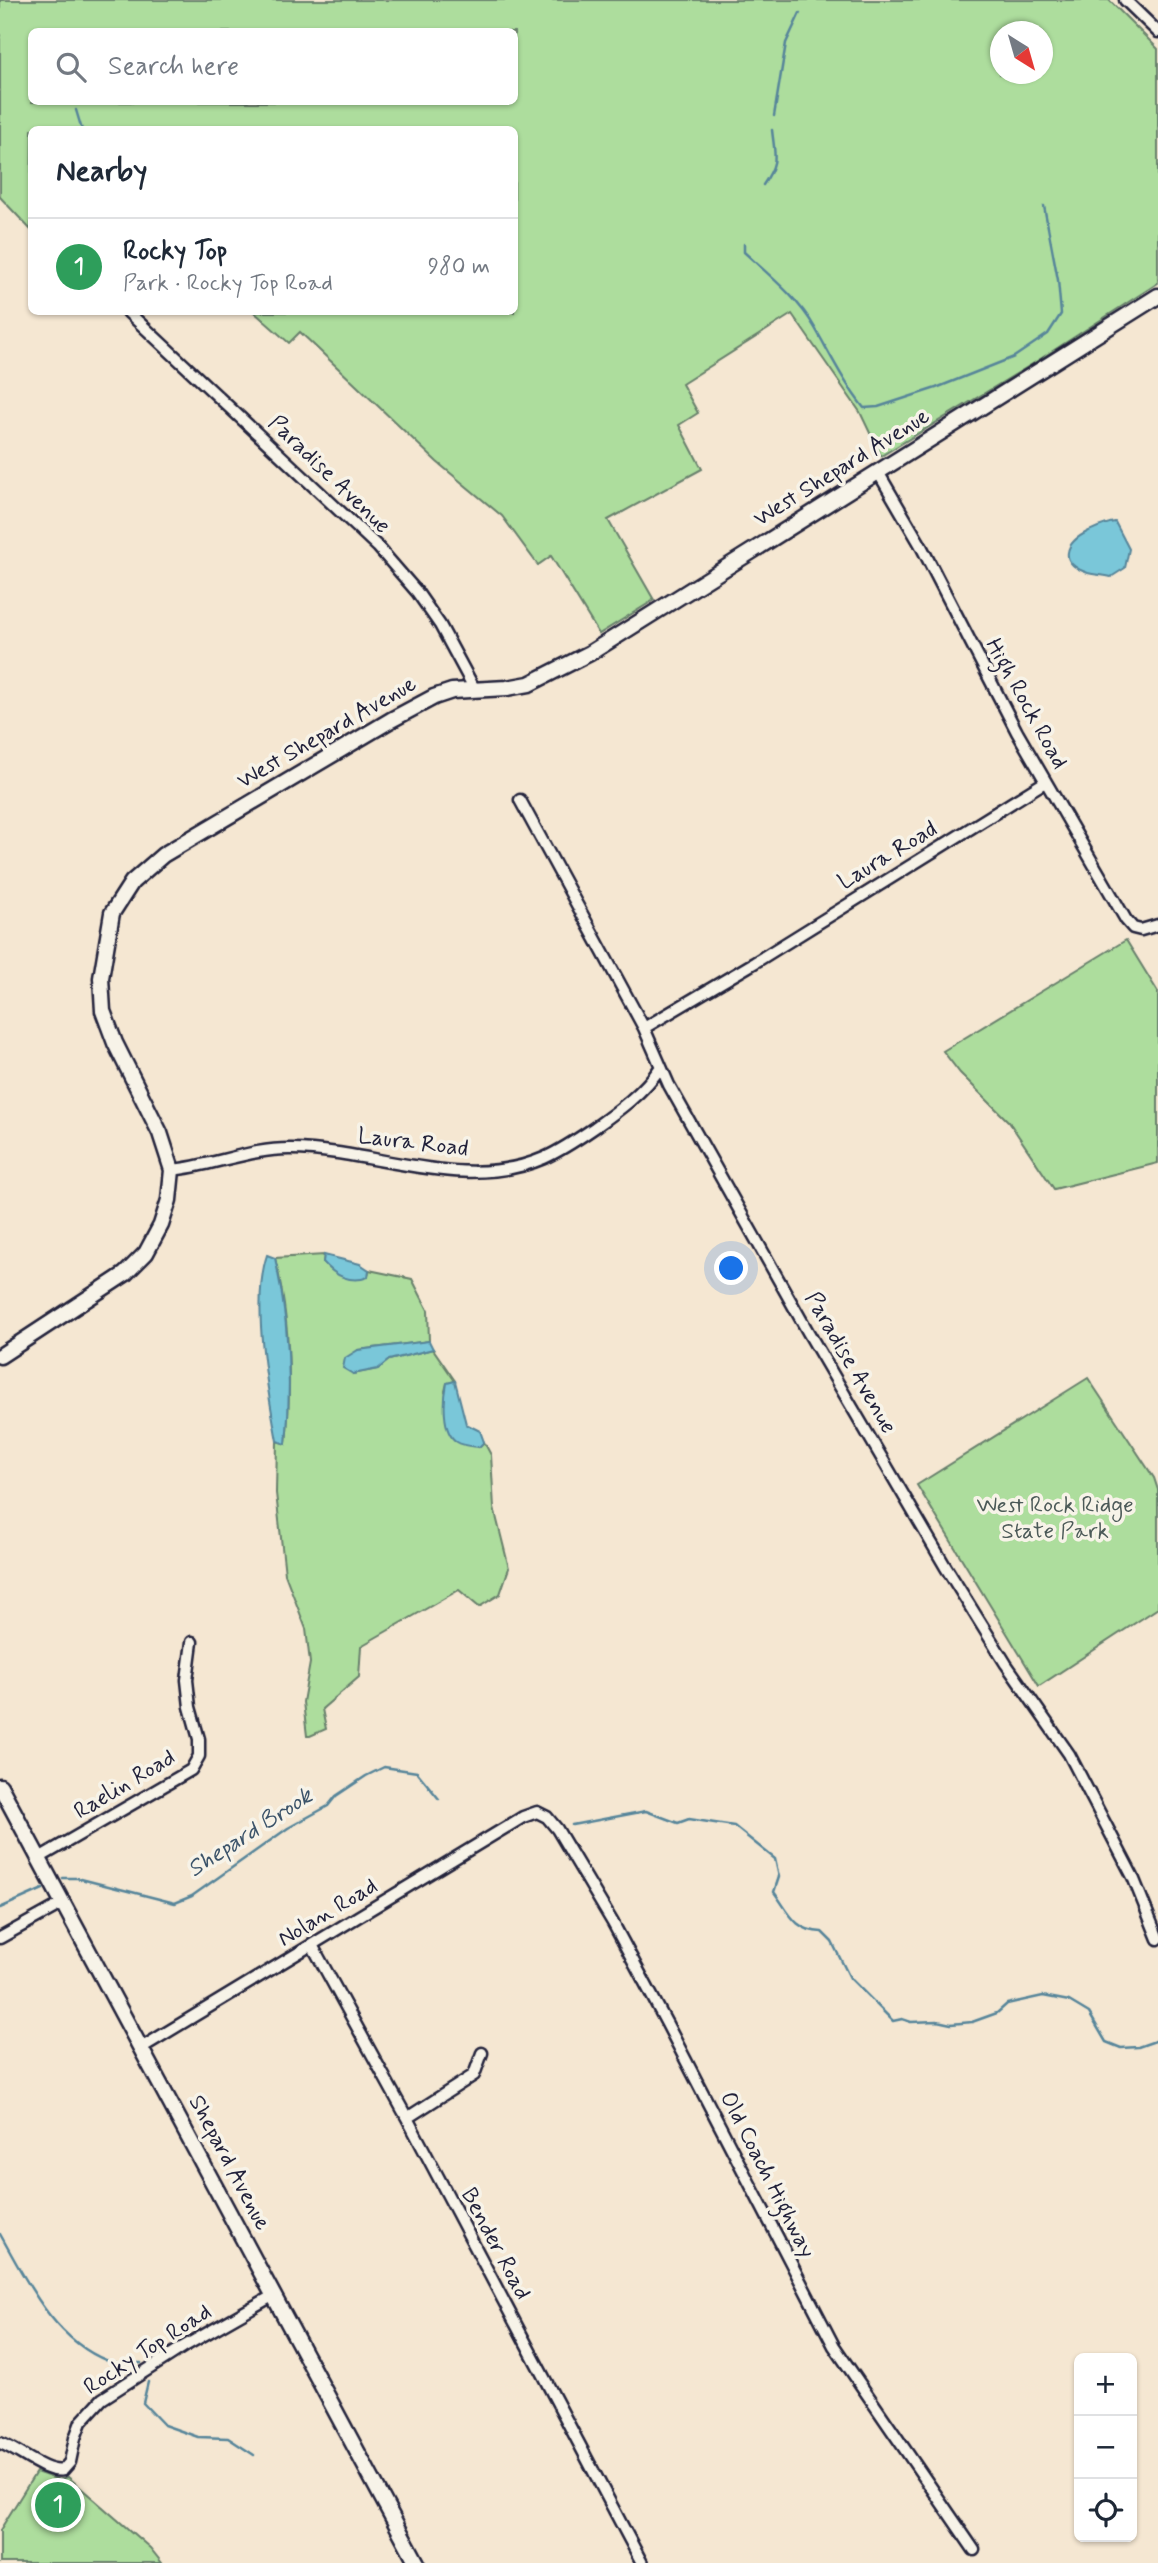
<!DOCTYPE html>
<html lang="en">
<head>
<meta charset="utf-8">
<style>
	body { margin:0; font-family:Mynerve,sans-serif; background:#f2f2f3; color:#1f2937 }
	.controls { position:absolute; right:21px; bottom:21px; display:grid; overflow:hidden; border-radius:10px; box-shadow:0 2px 5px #0004 }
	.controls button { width:63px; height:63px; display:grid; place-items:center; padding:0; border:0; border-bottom:2px solid #e0e1e3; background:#fff; color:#1f2937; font:35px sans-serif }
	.compass { position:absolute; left:990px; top:21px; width:63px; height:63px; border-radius:50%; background:#fff; box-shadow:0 2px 5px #0004; rotate:143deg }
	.you { position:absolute; left:732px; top:1269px; width:24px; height:24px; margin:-18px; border:5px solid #fff; border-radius:50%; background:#1a73e8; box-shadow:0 0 0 10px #1a73e833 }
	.badge { display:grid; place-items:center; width:46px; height:46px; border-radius:50%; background:#22223b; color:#fff; font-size:23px; font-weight:700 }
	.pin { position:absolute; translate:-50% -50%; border:4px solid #fff; box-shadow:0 2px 7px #0006 }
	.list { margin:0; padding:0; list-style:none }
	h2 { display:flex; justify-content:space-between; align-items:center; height:91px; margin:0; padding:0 28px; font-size:30px }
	h2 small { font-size:23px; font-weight:400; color:#747a83 }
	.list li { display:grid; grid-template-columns:46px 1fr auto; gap:21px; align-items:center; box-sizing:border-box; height:98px; padding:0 28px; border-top:2px solid #e0e1e3 }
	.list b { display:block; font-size:26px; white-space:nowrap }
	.list p { margin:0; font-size:23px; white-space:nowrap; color:#747a83 }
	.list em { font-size:23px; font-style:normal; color:#747a83 }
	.icon { flex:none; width:38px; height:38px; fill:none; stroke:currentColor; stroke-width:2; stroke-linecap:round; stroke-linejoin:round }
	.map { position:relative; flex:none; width:1158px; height:2563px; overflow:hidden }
	.search { position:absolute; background:#fff; box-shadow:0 2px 5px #0004; left:28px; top:28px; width:490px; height:77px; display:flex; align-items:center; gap:18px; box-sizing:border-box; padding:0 24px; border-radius:10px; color:#747a83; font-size:26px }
	.panel { position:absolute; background:#fff; box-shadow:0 2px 5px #0004; left:28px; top:126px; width:490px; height:189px; border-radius:10px }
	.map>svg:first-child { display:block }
	.green { fill:#addd9d; stroke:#68806c; stroke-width:2; fill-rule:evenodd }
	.water { fill:#7ac7d9; stroke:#57859a; stroke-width:2 }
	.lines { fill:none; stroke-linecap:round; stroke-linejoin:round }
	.stream { stroke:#57859a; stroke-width:2.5 }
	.street-casing { stroke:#22223b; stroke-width:15 }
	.secondary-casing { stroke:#22223b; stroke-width:19 }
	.street { stroke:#f7f3e8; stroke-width:10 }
	.secondary { stroke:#f7f3e8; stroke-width:14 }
	.labels { text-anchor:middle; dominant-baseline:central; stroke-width:7; stroke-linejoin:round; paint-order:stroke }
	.street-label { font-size:23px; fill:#22223b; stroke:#f7f3e8 }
	.park-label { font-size:23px; fill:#4c5a58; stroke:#f7f3e8 }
	.water-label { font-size:24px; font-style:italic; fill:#3c546a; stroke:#f7f3e8 }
</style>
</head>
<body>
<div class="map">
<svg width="1158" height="2563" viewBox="0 0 1158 2563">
	<rect width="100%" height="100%" fill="#f5e7d2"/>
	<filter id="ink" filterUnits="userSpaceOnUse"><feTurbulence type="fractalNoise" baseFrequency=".0143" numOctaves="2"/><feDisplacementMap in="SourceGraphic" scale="14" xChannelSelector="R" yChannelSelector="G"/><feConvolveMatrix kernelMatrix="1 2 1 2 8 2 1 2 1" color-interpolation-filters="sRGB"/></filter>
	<g filter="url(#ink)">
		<path class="green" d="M0,0h1109l49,49v234l-124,80 -153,93 -21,-44 -68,-98 -110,70 16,29 -19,12 23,44 -94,51 46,80 -55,34 -48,-78 -13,9 -36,-49 -65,-54 -137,-130 -11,11 -35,-31h260v-182h-482l-1,100 -31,-33zM32,32h482v70h-482zM1000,32h42v42h-42z
			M1126,940l32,52v171l-104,26 -45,-67 -49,-49 -17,-22z
			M324,1255l-1,7 45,15 1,-7 43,9 16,31 1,31 -71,9 -5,24 24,-5 12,-9 44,-11 22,32 -8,2 -2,8 34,56 5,-5 7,13 3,53 15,60 -9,26 -21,13 -20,-17 -98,56 -2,31 -37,32 4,20 -16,7h-3l-4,-34 7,-39 -4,-34 -21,-55 -9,-81 1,-52 9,3c6,-63 4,-125 -11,-186z
			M1088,1378l66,100 4,12v118l-119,78 -122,-201z
			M36,2472l23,8 9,-3 82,71 12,15h-162v-33z"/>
		<path class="water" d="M1115,522l14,27 -4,19 -14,9c-7,-2 -16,-2 -23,-4 -30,-10 -24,-30 1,-42 9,-4 17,-8 26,-9z
			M267,1255l8,3c14,62 17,123 11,186l-9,-3c-9,-49 -26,-139 -10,-186z
			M324,1255l36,9 9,6 -1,7c-17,7 -33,-1 -45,-15z
			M429,1341l4,8 -44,11 -11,9 -25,5 -10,-6 2,-10 13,-8z
			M455,1381l11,43 14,7 4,11 -5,5c-7,-1 -16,-1 -22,-5 -16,-10 -13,-44 -10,-59z"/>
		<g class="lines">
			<path class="stream" d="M76,110l6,20
				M774,116l12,-73 14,-30
				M763,185c16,-23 12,-28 9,-55
				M744,244v8c25,23 54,46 71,76 16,28 29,55 49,80l14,-1 58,-19 78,-31 34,-23 13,-20 -3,-34 -14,-74
				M572,1825l74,-14 32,12 11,-4 45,7 41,33 4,18 -5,15c15,20 20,39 48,40l10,10 18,36 43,43 9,-2 9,3 26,-1 14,3 21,-2 25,-9 10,-9 36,-8 26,5 20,12 17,29 15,6 17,-1 20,-7
				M63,1878h14l98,25 17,-7 96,-68 40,-22 8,-10 30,-20 18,-9 33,5 22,27
				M0,1908l43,-19
				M0,2234c27,48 54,106 108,127 9,4 23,2 33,2
				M148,2382l-5,21 21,22 34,12 30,1 26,17"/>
			<defs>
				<path id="street" d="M1125,0l33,32
					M128,312l250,235 39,45 23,33 34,63
					M878,472l42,72 97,188 109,188 7,8 8,2 17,-5
					M520,800l124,228 25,57 139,247 137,234 61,98 63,90 64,123 25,62
					M644,1028l110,-65 291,-181
					M172,1170c41,-4 79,-22 120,-21 83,1 171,44 252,9 18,-8 34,-19 50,-30 24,-17 50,-36 66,-60
					M39,1858l152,-88 8,-14v-17l-9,-32 -3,-27 5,-38
					M0,1938l63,-35
					M312,1945l95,173 235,445
					M141,2048l382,-231 14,-5 10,5 10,12 56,94 54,101 167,322 140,204
					M407,2118l67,-43 8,-22
					M0,2443c18,6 45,31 63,27l7,-8 5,-24 6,-16 21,-23 81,-52 91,-52"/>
				<path id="secondary" d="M0,1356l125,-82 21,-21 15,-28 8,-25 3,-30 -12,-37 -45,-90 -12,-32 -2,-33 11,-65 20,-31 31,-27 228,-135 43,-23 18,-6 55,-3 22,-4 61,-31 568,-357
					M0,1786l417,777"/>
			</defs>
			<use href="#street" class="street-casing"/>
			<use href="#secondary" class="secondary-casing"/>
			<use href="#street" class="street"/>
			<use href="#secondary" class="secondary"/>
		</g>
	</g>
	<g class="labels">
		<g class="street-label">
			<text transform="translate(842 468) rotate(-32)">West Shepard Avenue</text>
			<text transform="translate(329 475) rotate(44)">Paradise Avenue</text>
			<text transform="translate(1026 704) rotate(61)">High Rock Road</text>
			<text transform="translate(327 733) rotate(-30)">West Shepard Avenue</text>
			<text transform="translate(888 856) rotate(-31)">Laura Road</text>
			<text transform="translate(413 1143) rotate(7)">Laura Road</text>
			<text transform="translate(850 1363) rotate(60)">Paradise Avenue</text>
			<text transform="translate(125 1785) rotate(-31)">Raelin Road</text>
			<text transform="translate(328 1913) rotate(-31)">Nolan Road</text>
			<text transform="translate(229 2163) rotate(62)">Shepard Avenue</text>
			<text transform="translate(767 2175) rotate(63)">Old Coach Highway</text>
			<text transform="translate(495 2244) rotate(62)">Bender Road</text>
			<text transform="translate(148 2350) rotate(-33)">Rocky Top Road</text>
		</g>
		<g class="park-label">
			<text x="1055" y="1506">West Rock Ridge<tspan x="1055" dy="26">State Park</tspan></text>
		</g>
		<g class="water-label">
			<text transform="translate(250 1833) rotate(-33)">Shepard Brook</text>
		</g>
	</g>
</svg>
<div class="controls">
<button>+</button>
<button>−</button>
<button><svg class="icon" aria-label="locate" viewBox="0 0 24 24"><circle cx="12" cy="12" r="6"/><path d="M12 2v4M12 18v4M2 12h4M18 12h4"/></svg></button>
</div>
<svg class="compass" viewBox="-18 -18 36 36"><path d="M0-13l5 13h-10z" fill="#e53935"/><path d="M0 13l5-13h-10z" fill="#747a83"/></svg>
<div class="you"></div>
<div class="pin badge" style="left:58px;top:2505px;background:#2e9e5b">1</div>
<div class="search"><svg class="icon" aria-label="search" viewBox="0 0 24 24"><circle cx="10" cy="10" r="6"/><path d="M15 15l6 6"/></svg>Search here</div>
<section class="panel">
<h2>Nearby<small></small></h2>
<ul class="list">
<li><span class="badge" style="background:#2e9e5b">1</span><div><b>Rocky Top</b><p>Park · Rocky Top Road</p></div><em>980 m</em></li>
</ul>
</section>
</div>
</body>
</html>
